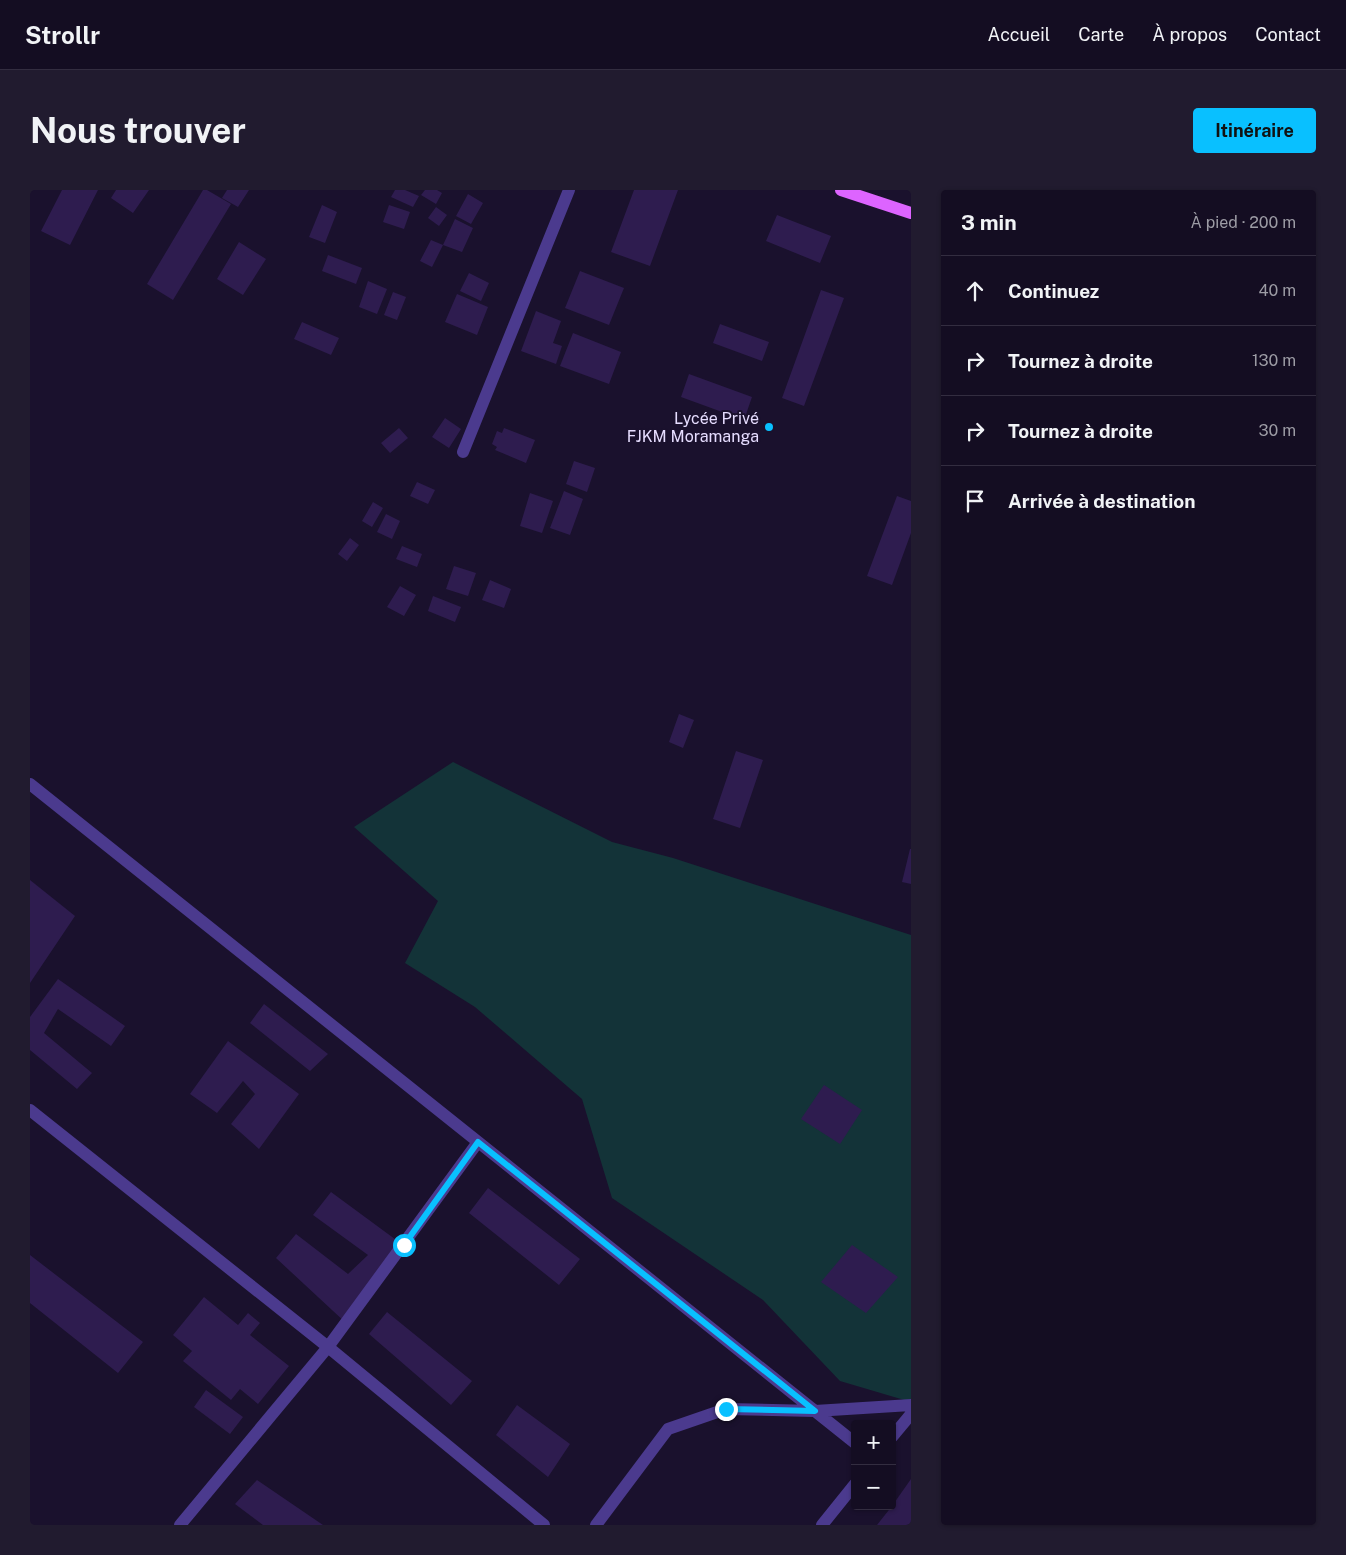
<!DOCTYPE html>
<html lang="fr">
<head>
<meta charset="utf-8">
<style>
	body { margin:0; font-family:"Public Sans",sans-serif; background:#211b2f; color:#f1f3f6 }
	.controls { position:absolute; right:15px; bottom:15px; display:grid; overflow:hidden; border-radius:5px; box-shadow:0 1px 4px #0004 }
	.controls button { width:45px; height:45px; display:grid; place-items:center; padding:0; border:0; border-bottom:1px solid #332d40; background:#140d22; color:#f1f3f6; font:25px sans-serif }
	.stop { position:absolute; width:15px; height:15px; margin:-11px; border:4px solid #09c0ff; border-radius:50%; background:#fff }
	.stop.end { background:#09c0ff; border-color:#fff; box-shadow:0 1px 5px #0008 }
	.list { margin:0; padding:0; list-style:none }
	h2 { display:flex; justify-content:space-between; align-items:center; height:65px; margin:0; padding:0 20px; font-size:21px }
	h2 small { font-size:16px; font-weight:400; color:#9d9ca5 }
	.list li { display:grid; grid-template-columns:32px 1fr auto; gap:15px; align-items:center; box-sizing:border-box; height:70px; padding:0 20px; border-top:1px solid #332d40 }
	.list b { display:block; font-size:19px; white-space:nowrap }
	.list em { font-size:16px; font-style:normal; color:#9d9ca5 }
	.icon { flex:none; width:28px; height:28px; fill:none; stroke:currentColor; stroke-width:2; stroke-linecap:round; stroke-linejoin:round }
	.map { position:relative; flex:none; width:881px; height:1335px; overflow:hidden; border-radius:5px }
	header { display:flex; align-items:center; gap:30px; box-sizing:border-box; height:70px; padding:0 25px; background:#140d22; border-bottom:1px solid #332d40 }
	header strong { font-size:24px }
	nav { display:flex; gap:28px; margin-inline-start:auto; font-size:18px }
	.intro { display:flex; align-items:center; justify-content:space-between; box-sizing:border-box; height:120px; padding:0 30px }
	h1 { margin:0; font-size:35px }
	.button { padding:12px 22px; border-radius:5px; background:#09c0ff; color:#111; font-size:18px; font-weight:700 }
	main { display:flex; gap:30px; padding:0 30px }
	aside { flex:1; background:#140d22; border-radius:5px; box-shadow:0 1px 4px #0004 }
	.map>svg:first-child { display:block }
	.green { fill:#133338 }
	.building { fill:#2e1c4f }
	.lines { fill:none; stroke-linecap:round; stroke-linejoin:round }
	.minor { stroke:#4b3a8e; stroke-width:12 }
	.primary { stroke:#dd64ff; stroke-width:12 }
	.route { stroke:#09c0ff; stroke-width:6 }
	.poi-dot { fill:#09c0ff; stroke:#1a112d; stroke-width:2 }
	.labels { text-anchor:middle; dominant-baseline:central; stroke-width:4; stroke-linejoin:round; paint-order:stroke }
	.poi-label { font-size:16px; fill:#e6ddff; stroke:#1a112d; text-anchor:end }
</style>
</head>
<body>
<header>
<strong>Strollr</strong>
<nav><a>Accueil</a><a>Carte</a><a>À propos</a><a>Contact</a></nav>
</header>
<div class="intro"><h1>Nous trouver</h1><a class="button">Itinéraire</a></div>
<main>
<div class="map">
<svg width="881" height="1335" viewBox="0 0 881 1335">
	<rect width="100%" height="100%" fill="#1a112d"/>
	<path class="green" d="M423,572l159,80 61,16 238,77v467l-71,-21 -77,-81 -151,-102 -30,-99 -107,-92 -70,-44 33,-62 -84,-74z"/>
	<path class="building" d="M32,0h36l-28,55 -29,-14z
		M86,0h33l-16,23 -22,-15z
		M173,0h4l24,14 -58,96 -26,-16z
		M197,0h22l-11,17 -16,-9z
		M365,0h10l14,6 -6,11 -22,-10z
		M395,0h12l5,3 -6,11 -15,-9z
		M604,0h44l-28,76 -39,-14z
		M438,4l15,9 -12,21 -15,-8z
		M292,15l15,7 -12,31 -16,-6z
		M359,15l21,7 -6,17 -21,-7z
		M406,17l11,8 -8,11 -11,-8z
		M747,25l54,21 -11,27 -54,-22z
		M425,29l18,9 -11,24 -19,-7z
		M401,50l12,5 -11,22 -12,-6z
		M209,52l27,17 -23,36 -26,-16z
		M298,65l34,13 -6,16 -34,-13z
		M550,81l44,17 -15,37 -44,-17z
		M439,83l20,10 -8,18 -21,-10z
		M338,91l19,8 -10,25 -18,-7z
		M791,100l23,8 -40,108 -22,-8z
		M363,102l13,5 -9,23 -13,-5z
		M427,104l31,13 -11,28 -32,-13z
		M506,121l25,10 -8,22 9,3 -6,18 -35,-13z
		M272,132l37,16 -8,17 -37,-16z
		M690,134l49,18 -7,19 -49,-18z
		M543,143l48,19 -12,32 -49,-18z
		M659,184l63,23 -8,23 -63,-23z
		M415,228l16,11 -12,19 -17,-11z
		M369,238l9,10 -18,15 -9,-10z
		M474,238l31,12 -9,23 -31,-13 2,-3 -5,-3 5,-13 5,2z
		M544,271l21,7 -8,24 -21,-8z
		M387,292l18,8 -7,14 -18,-8z
		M534,301l19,8 -13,36 -20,-7z
		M500,303l23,8 -11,32 -22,-7z
		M867,306l14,5v32l-19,52 -25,-9z
		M343,312l10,6 -11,19 -10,-6z
		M356,324l14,7 -8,18 -15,-7z
		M320,348l9,7 -12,16 -9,-7z
		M372,356l20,8 -5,13 -21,-8z
		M424,376l22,7 -8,23 -22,-7z
		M460,390l21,9 -7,19 -22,-8z
		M370,396l16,9 -12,21 -17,-9z
		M403,406l28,11 -6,15 -27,-11z
		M649,524l15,6 -11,28 -14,-6z
		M706,561l27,9 -23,68 -27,-9z
		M880,659h1v35l-9,-2z
		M0,690l45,36 -45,67z
		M28,789l67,47 -14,20 -53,-37 -14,24 48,40 -15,16 -47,-39v-33z
		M234,814l64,50 -18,17 -60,-48z
		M198,851l71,53 -40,55 -28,-25 24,-30 -12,-13 -26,32 -27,-19z
		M794,895l38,25 -22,34 -39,-25z
		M458,998l92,71 -21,26 -90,-72z
		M301,1002l72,53 -57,78 -70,-65 20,-24 52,40 20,-19 -55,-40z
		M822,1055l46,32 -32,36 -45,-31z
		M0,1065l113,87 -25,31 -88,-70z
		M174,1107l34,28 10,-12 12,10 -10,12 39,31 -31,38 -18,-15 -9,11 -48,-39 9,-10 -19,-16z
		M357,1122l85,69 -21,24 -82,-71z
		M176,1200l37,27 -13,17 -36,-27z
		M487,1215l53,39 -22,33 -52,-42z
		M881,1289v46h-34l15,-19z
		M227,1290l66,45h-60l-28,-21z"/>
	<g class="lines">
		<path class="minor" d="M433,262l106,-262
			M0,594l825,659
			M0,920l298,237 216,178
			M862,1247l19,-23
			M150,1335l148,-178 150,-205
			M566,1335l72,-96 58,-20 89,2 96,-6
			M792,1335l33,-41"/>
		<path class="primary" d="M811,0l70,23"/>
	</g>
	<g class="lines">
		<path class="route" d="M374,1055l74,-103 337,269 -89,-2"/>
	</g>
	<circle class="poi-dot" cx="739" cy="237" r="5"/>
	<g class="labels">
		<g class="poi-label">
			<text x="729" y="228">Lycée Privé<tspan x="729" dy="18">FJKM Moramanga</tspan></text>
		</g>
	</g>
</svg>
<div class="controls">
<button>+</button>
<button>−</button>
</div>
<div class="stop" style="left:374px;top:1055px"></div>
<div class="stop end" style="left:696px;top:1219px"></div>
</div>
<aside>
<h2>3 min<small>À pied · 200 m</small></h2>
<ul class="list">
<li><svg class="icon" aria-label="ahead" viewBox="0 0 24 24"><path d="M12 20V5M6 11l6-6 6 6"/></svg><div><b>Continuez</b></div><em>40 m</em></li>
<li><svg class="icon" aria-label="right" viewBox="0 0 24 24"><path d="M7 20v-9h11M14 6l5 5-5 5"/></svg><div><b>Tournez à droite</b></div><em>130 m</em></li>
<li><svg class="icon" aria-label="right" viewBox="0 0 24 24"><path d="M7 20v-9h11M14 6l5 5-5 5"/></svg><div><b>Tournez à droite</b></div><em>30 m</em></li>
<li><svg class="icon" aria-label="arrive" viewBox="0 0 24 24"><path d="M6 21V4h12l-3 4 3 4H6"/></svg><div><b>Arrivée à destination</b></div></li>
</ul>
</aside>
</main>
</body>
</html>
